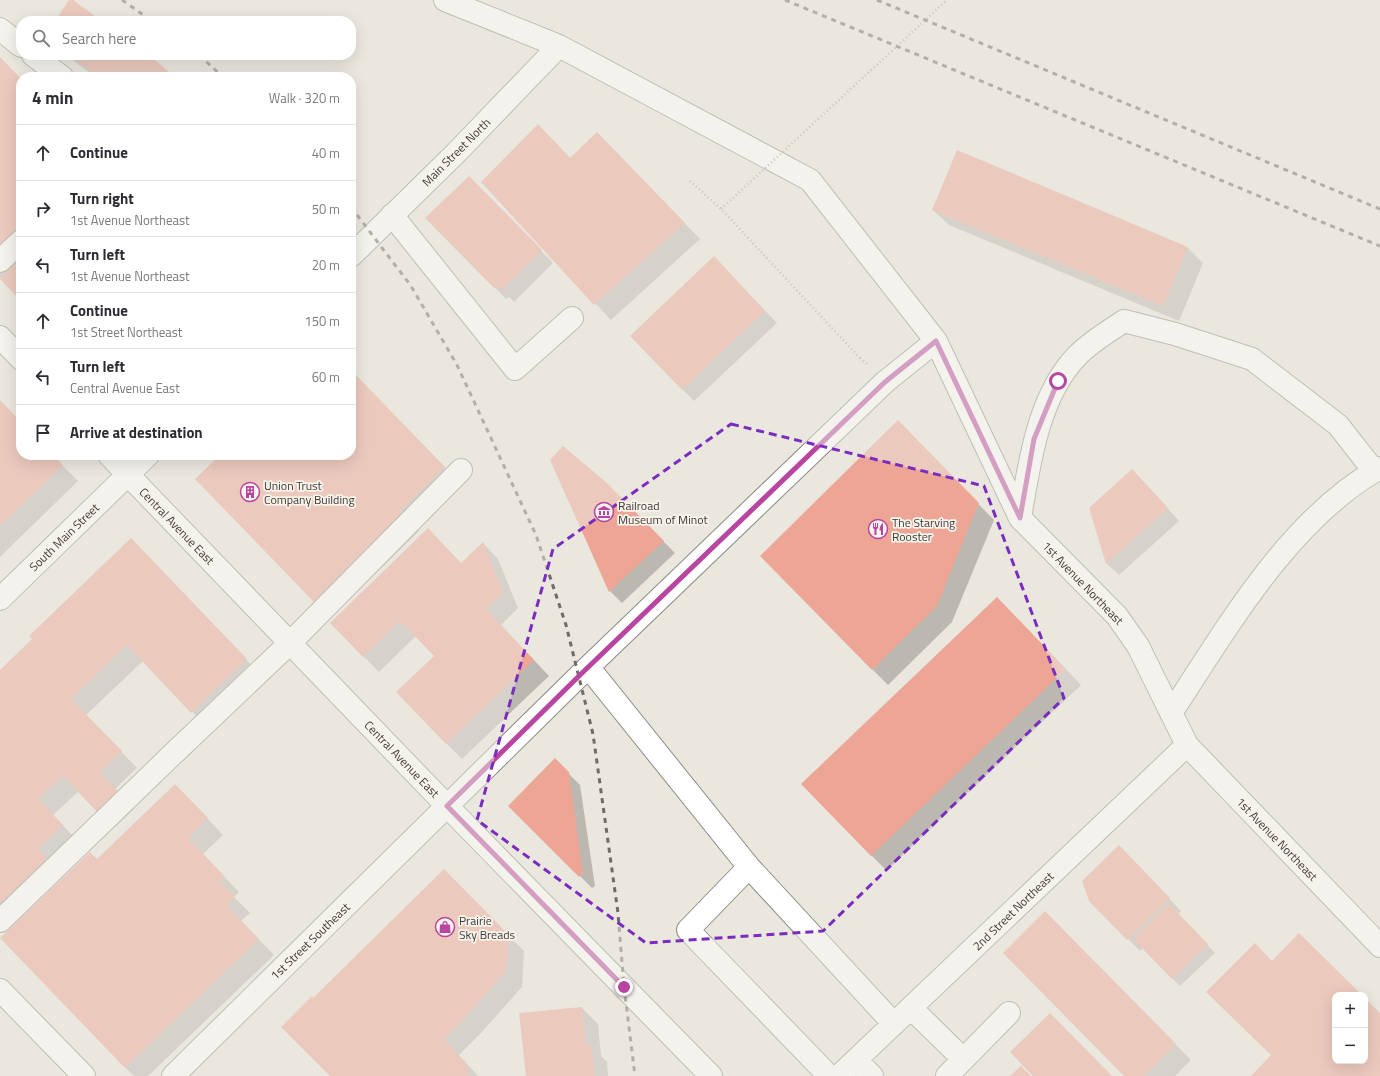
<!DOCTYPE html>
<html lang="en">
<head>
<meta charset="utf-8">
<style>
	body { margin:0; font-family:"Titillium Web",sans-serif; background:#f2f2f3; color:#2b2b33 }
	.controls { position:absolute; right:12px; bottom:12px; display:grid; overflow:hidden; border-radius:8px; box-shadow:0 4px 16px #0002 }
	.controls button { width:36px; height:36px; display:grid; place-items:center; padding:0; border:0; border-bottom:1px solid #e1e1e2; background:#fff; color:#2b2b33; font:20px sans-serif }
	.stop { position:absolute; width:12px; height:12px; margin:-9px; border:3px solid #b8459f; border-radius:50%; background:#fff }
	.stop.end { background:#b8459f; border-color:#fff; box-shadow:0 1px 4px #0008 }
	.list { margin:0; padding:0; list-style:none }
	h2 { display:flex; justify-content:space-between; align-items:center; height:52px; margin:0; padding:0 16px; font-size:17px }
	h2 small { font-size:13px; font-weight:400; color:#7c7c81 }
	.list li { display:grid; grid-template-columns:26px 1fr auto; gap:12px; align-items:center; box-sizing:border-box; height:56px; padding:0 16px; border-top:1px solid #e1e1e2 }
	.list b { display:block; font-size:15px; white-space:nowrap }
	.list p { margin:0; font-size:13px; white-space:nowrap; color:#7c7c81 }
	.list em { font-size:13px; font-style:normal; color:#7c7c81 }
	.icon { flex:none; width:22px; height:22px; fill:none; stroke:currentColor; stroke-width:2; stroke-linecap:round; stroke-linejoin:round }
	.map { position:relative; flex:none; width:1380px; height:1076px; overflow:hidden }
	.search { position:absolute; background:#fff; box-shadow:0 4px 16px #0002; left:16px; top:16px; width:340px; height:44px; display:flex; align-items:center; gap:10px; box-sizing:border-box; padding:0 14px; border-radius:16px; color:#7c7c81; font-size:15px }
	.panel { position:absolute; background:#fff; box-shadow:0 4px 16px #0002; left:16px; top:72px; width:340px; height:388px; border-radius:16px }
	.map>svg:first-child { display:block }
	.shadow { fill:#0003 }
	.building { fill:#eda595 }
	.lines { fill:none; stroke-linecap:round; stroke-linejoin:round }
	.minor-casing { stroke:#8e8b84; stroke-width:24 }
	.path { stroke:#a09d97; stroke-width:2.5; stroke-dasharray:1 3; stroke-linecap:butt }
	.minor { stroke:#fff; stroke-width:22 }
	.rail { stroke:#6f6c68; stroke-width:3; stroke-dasharray:5 5; stroke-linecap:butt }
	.path-bridge { stroke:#a09d97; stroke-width:2.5; stroke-dasharray:1 3; stroke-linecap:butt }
	.route { stroke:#b8459f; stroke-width:5 }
	.marked { fill:none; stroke:#7b2cbf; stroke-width:3; stroke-dasharray:8 5; stroke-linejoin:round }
	.labels { text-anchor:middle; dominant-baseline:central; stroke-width:3.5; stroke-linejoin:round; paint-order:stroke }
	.street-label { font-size:12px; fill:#3d3b38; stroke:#f8f4ec }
	.poi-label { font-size:12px; fill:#3d3b38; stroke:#f8f4ec; text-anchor:start }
</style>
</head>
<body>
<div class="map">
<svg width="1380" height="1076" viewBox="0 0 1380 1076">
	<rect width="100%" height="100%" fill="#eae7df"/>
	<path class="shadow" d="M66,55h81l27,22h-79z
		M0,57l21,22v221l-21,-22z
		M554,141l17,18 42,-10 87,90 -89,81 -129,-138z
		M469,177l84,86 -39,39 -5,-5 -3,2 -79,-81z
		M933,210l255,38 15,15 -24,58 -230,-96z
		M726,270l51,53 -83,78 -12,-12z
		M351,371l109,113 -45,43 4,4 -44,43 -7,-7 -41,46 -12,-12 -93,-146h129z
		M0,401l21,22v32h31l26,26 -78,76z
		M898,422l96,98 -42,102 -64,63 -16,-16z
		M551,460l56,24 68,69 -53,50 -12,-12z
		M1144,482l35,39 -60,54 -12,-11 -17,-56z
		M483,543l15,16 20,49 -17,17 48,51 -87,83 -16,-16 -11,-87 -19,-20 -37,36 -48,-49 131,-59z
		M147,555l115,121 -54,52 -65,-67 -57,54 51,53 -22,21 19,20 -20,19 -35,-37 -26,24 25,26 -16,34 -61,58 -1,-261z
		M1012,614l69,71 -194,186 -16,-16z
		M555,760l25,25 15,101 -3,2 -83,-82z
		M191,801l32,34 -20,19 36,38 -5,5 16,16 -9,8 33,34 -126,121h-14l-9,-9 -28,-206z
		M1131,859l50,52 -3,3 37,39 -35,33 -37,-38 -3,3 -12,-12z
		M444,871l80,80 -2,36 -41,46 -22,22 19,21h-147l-18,-77z
		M1045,912l146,148 -16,16h-50z
		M582,1008l16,16 3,32 6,6 1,14h-81z"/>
	<path class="building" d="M69,0h4l29,21h-47z
		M69,55h80l26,22h-77z
		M0,57l21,22v149l-21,20z
		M538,124l32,34 27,-26 88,91 -91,82 -113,-123z
		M957,150l231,97 -25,59 -231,-96z
		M469,176l73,74 -41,41 -5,-6 -2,3 -69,-70z
		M714,256l51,55 -83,79 -52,-54z
		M21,258v43l-21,-22z
		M351,370l94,97 -45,44 4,4 -90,87 -119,-123 25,-24h131z
		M0,400l21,22v33h32l10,10 -63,61z
		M898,420l81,83 -42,103 -65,64 -112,-114z
		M563,446l44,37 57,58 -55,51 -59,-132z
		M1132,469l36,39 -62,56 -17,-56z
		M428,528l33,35 22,-21 20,50 -17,17 48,51 -88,84 -50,-52 38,-36 -34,-35 -37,36 -33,-34z
		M131,538l116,121 -56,54 -64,-68 -56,54 51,52 -22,21 19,20 -21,21 -35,-37 -25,23 25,26 -25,24 9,10 -47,45v-234l32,-31 -3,-3z
		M997,597l69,72 -195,187 -70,-72z
		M555,758l14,14 14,101 -4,4 -71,-71z
		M175,784l33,34 -20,20 36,38 -5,5 16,16 -9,8 33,34 -134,129 -125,-130 90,-86 7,7z
		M1119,845l51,53 -43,42 -38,-39 -7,-20z
		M444,869l65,66 -3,36 -41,47 -21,21 23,25 2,12h-139l-49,-49 31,-31 1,2z
		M1169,904l39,40 -36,35 -39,-40z
		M1045,911l131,133 -32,32h-20l-121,-123z
		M1299,933l63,62h-27v66h30v-63l15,15v63h-129l20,-21 -65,-63 49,-49 17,18z
		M582,1007l4,38h5l4,31h-69l-7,-63z
		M1050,1013l62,63h-79l-23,-24z
		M1021,1066l10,10h-21z"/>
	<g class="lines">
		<defs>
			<path id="minor" d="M445,0l114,46 251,134 126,161 84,177 97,98 21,30 49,99 193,201
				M0,29l21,17
				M33,55l29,22
				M392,215l123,154 57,-51
				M351,256l106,-104 102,-106
				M0,261l21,-20
				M0,337l21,22
				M109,455l338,351 264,270
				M1020,518c9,-53 18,-122 57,-162 13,-14 31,-24 47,-35l51,13 77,25 86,66 36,46
				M0,599l148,-144
				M589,668l160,199 145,157
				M1171,713c56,-85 118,-194 209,-245
				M749,867l-61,63 141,146
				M0,921l174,-168 116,-110 171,-173
				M0,990l84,86
				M911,1008l52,51
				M856,1060l16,16
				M173,1076l407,-401 305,-293 51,-41
				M839,1076l348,-331
				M947,1076l62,-63"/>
		</defs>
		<use href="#minor" class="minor-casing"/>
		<path class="path" d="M690,181l31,28
			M860,358l8,7"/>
		<use href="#minor" class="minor"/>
		<path class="rail" d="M122,0l30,21
			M785,0l595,246
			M877,0l503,209
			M199,55l24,22
			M351,207l60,79 46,79 79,170 30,90 27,109 25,179 6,74 11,89"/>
		<path class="path-bridge" d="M860,358l-139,-149 226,-209"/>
	</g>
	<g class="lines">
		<path class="route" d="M624,987l-177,-181 133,-131 305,-293 51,-41 84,177 14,-79 24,-58"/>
	</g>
	<path d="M0 0H1380V1076H0ZM731,424l253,62 80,212 -241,233 -177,12 -169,-123 76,-271z" fill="#eae7df" fill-opacity=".55" fill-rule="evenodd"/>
	<path class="marked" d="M731,424l253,62 80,212 -241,233 -177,12 -169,-123 76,-271z"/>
	<defs>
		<symbol id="building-ring" viewBox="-11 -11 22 22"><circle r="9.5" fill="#f8f4ec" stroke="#b8459f" stroke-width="1.5"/><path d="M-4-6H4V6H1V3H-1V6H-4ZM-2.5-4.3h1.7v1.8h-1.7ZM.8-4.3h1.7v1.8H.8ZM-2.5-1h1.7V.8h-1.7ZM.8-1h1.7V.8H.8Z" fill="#b8459f"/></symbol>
		<symbol id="museum-ring" viewBox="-11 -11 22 22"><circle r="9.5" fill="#f8f4ec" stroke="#b8459f" stroke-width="1.5"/><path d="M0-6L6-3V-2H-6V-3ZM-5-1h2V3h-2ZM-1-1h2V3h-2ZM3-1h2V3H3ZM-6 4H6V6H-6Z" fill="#b8459f"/></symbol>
		<symbol id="restaurant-ring" viewBox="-11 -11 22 22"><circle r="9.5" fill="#f8f4ec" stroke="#b8459f" stroke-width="1.5"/><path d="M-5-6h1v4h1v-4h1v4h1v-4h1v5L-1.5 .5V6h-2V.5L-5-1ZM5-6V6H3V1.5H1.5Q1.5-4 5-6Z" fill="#b8459f"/></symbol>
		<symbol id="shop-ring" viewBox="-11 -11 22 22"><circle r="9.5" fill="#f8f4ec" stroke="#b8459f" stroke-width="1.5"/><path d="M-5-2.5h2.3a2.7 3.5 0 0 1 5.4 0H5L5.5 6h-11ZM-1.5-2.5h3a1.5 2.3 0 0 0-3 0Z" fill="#b8459f"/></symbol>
	</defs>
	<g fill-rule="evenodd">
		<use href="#building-ring" x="239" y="481" width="22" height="22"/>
		<use href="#museum-ring" x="593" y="501" width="22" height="22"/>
		<use href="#restaurant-ring" x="867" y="518" width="22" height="22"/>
		<use href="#shop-ring" x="434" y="916" width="22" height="22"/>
	</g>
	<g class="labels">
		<g class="street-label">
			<text transform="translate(456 152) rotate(-45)">Main Street North</text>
			<text transform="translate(177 526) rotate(46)">Central Avenue East</text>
			<text transform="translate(64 537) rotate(-44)">South Main Street</text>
			<text transform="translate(1083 583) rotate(46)">1st Avenue Northeast</text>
			<text transform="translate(402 759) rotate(46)">Central Avenue East</text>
			<text transform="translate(1277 839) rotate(46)">1st Avenue Northeast</text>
			<text transform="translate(1013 911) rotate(-44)">2nd Street Northeast</text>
			<text transform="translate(310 941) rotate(-44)">1st Street Southeast</text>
		</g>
		<g class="poi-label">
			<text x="264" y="485">Union Trust<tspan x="264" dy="14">Company Building</tspan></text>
			<text x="618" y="505">Railroad<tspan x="618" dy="14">Museum of Minot</tspan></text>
			<text x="892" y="522">The Starving<tspan x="892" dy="14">Rooster</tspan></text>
			<text x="459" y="920">Prairie<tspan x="459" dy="14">Sky Breads</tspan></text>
		</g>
	</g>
</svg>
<div class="controls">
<button>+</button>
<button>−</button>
</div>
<div class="stop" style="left:1058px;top:381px"></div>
<div class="stop end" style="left:624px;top:987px"></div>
<div class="search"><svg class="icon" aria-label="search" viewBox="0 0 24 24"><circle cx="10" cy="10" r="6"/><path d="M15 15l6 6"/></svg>Search here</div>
<section class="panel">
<h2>4 min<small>Walk · 320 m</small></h2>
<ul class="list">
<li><svg class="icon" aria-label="ahead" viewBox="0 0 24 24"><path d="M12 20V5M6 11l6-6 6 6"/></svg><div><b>Continue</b></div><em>40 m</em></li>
<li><svg class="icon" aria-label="right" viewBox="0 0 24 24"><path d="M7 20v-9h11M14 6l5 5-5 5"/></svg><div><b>Turn right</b><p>1st Avenue Northeast</p></div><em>50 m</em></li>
<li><svg class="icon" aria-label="left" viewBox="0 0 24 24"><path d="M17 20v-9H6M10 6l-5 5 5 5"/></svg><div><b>Turn left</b><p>1st Avenue Northeast</p></div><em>20 m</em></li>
<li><svg class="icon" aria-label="ahead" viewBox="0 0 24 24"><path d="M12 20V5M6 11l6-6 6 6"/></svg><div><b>Continue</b><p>1st Street Northeast</p></div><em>150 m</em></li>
<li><svg class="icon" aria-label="left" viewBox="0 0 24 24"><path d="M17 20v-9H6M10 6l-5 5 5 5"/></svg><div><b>Turn left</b><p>Central Avenue East</p></div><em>60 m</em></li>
<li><svg class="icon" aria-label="arrive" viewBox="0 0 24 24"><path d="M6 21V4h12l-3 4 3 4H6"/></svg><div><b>Arrive at destination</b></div></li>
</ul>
</section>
</div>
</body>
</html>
